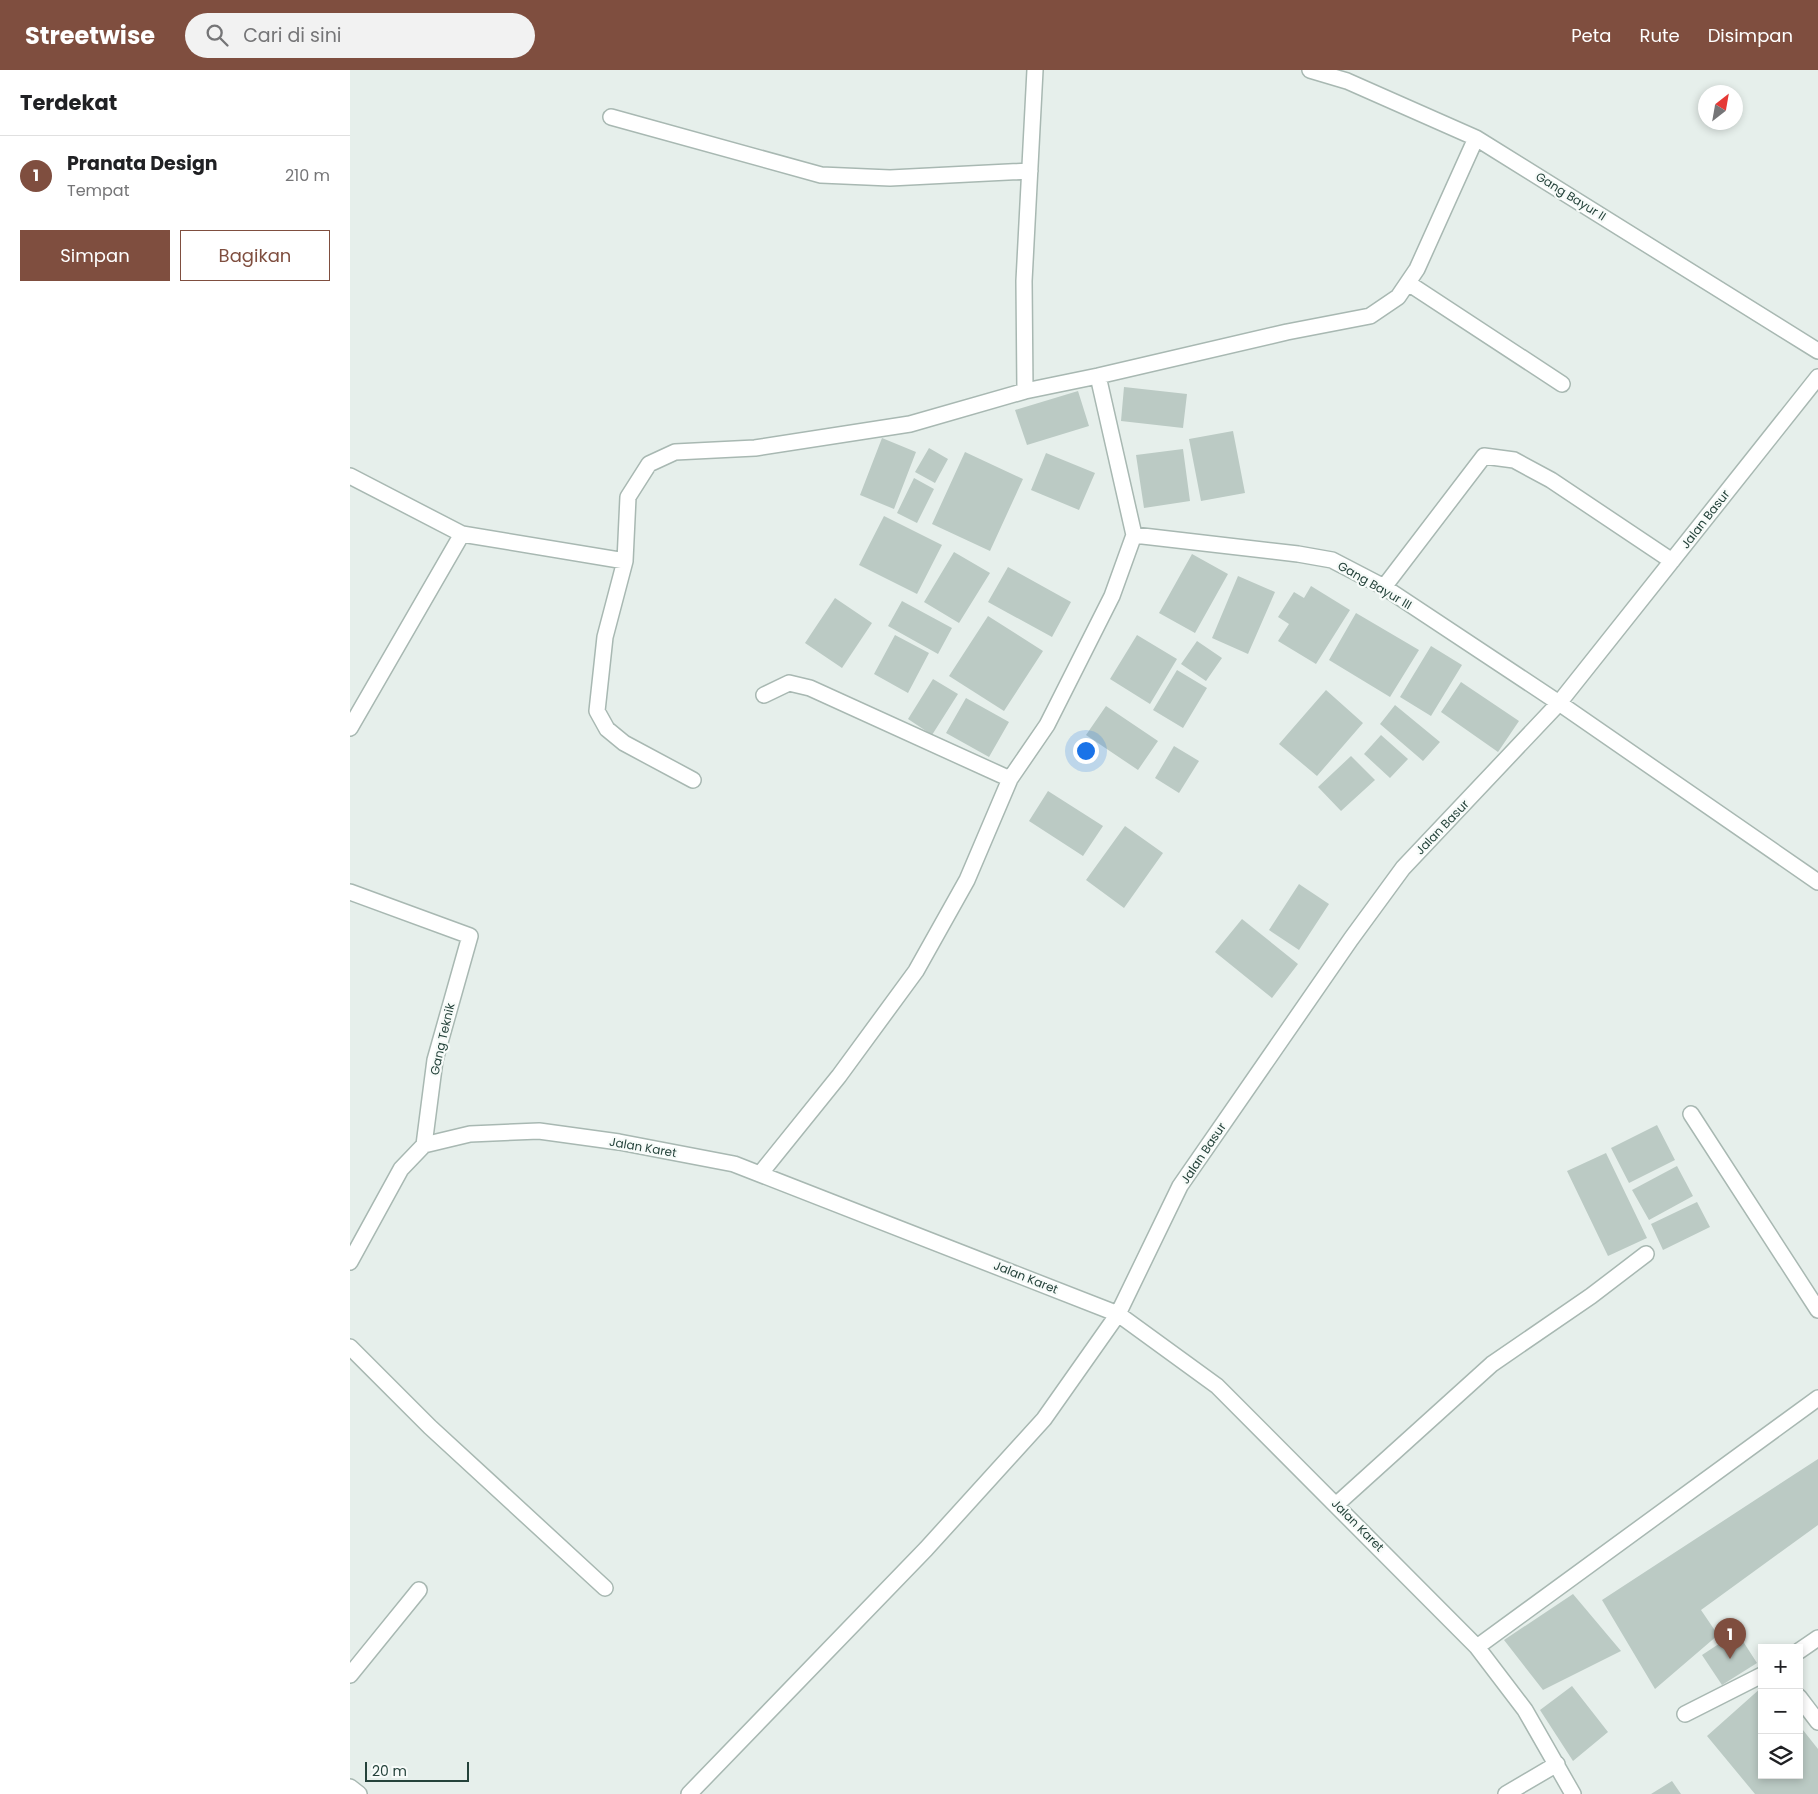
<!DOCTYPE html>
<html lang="id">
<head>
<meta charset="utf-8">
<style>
	body { margin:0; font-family:Poppins,sans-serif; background:#f2f2f2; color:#202124 }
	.controls { position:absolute; right:15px; bottom:15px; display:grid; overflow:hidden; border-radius:0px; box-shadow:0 2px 8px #0003 }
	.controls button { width:45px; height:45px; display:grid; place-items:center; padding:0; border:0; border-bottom:1px solid #e0e0e0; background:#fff; color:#202124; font:25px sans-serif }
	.compass { position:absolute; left:1348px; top:15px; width:45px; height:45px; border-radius:50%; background:#fff; box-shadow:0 2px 8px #0003; rotate:31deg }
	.scale { position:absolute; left:15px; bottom:12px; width:104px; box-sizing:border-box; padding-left:5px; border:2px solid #24423a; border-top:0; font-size:14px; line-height:18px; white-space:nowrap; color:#24423a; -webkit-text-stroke:4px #f7fbf9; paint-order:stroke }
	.you { position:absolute; left:735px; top:680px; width:18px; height:18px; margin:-12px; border:4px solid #fff; border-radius:50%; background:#1a73e8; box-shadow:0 0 0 8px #1a73e833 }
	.badge { display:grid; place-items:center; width:32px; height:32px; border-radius:50%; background:#7f4e3f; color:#fff; font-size:16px; font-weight:700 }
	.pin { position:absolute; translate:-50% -41px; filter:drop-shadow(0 1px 2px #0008) }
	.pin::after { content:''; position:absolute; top:26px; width:18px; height:15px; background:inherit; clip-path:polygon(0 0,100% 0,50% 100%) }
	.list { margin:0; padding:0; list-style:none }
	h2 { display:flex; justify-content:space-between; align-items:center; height:65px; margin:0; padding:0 20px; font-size:21px }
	h2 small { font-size:16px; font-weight:400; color:#757577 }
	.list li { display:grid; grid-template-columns:32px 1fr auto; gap:15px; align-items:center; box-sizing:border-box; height:80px; padding:0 20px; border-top:1px solid #e0e0e0 }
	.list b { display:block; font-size:19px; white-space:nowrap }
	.list p { margin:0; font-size:16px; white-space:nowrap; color:#757577 }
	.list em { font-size:16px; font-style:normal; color:#757577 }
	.actions { display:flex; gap:10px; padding:15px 20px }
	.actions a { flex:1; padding:11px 0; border:1px solid #7f4e3f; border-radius:0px; text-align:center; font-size:18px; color:#7f4e3f }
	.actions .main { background:#7f4e3f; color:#fff }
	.icon { flex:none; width:28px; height:28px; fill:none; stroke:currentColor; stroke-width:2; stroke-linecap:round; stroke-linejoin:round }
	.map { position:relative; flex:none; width:1468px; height:1724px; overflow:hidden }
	header { display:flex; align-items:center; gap:30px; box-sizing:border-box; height:70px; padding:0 25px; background:#7f4e3f; color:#fff }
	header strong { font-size:24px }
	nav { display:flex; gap:28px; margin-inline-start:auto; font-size:18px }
	.search { width:350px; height:45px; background:#f2f2f2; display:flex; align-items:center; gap:12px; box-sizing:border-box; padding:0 18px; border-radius:28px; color:#757577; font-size:19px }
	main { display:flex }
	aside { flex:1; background:#fff }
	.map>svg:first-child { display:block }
	.building { fill:#bbcac4 }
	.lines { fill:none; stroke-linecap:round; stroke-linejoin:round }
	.street-casing { stroke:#a8b8b2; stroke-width:18 }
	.street { stroke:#fff; stroke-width:15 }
	.labels { text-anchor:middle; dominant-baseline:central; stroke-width:4.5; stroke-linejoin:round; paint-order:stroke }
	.street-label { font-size:12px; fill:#24423a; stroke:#f7fbf9 }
</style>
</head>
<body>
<header>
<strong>Streetwise</strong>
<div class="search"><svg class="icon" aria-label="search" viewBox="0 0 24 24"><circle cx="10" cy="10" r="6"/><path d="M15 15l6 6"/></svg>Cari di sini</div>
<nav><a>Peta</a><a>Rute</a><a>Disimpan</a></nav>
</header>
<main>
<aside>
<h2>Terdekat<small></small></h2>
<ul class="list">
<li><span class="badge">1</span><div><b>Pranata Design</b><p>Tempat</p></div><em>210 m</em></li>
</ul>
<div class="actions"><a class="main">Simpan</a><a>Bagikan</a></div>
</aside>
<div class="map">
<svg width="1468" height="1724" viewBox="0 0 1468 1724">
	<rect width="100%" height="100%" fill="#e6efeb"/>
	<path class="building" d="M774,317l63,7 -4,34 -62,-7z
		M728,321l11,35 -62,19 -12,-35z
		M883,361l12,62 -44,8 -12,-62z
		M532,368l34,14 -22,57 -34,-14z
		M579,378l19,11 -13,24 -20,-11z
		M833,379l7,52 -46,7 -8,-53z
		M615,382l58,27 -33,72 -58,-27z
		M696,383l49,20 -16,37 -48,-20z
		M564,408l20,11 -17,34 -20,-10z
		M534,446l58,29 -25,49 -58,-29z
		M604,482l36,21 -31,50 -35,-21z
		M842,484l36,20 -33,59 -36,-20z
		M658,497l63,35 -19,35 -64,-35z
		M888,506l37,16 -27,62 -36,-16z
		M961,516l39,24 -34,54 -38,-23 11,-17 -11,-7 16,-25 10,6z
		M485,528l37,25 -30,45 -37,-25z
		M552,531l50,27 -14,26 -50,-28z
		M1006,543l63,37 -29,47 -61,-37z
		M638,546l55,35 -39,60 -55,-35z
		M545,565l34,18 -21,40 -34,-19z
		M787,565l40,24 -27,45 -40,-25z
		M847,571l25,17 -16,23 -25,-17z
		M1081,576l31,19 -31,51 -31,-19z
		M827,600l30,18 -24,40 -30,-18z
		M583,609l25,15 -26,41 -24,-16z
		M1111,612l58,39 -21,31 -57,-40z
		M976,620l37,33 -46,53 -38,-32z
		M616,628l43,24 -20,35 -43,-24z
		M1045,635l45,37 -17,19 -43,-37z
		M756,636l52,35 -20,29 -52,-35z
		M1031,665l27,24 -18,19 -26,-24z
		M824,676l25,15 -20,32 -24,-15z
		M1001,686l24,24 -34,31 -23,-24z
		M698,721l55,35 -20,30 -54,-35z
		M775,756l38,27 -39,55 -38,-28z
		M949,814l30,20 -30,46 -30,-20z
		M892,849l56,45 -26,34 -57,-46z
		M1307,1055l18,35 -46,23 -18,-35z
		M1256,1083l41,85 -39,18 -41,-85z
		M1327,1096l16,30 -44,24 -17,-30z
		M1347,1132l13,25 -47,23 -12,-26z
		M1468,1389v66l-117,85 17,25 -63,54 -53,-89z
		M1223,1524l48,57 -78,39 -39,-50z
		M1387,1562l20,31 -35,22 -20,-30z
		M1222,1616l36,46 -35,29 -33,-51z
		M1412,1617v88h37v-50l19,24v45h-63l-48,-58z
		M1322,1711l9,13h-30z"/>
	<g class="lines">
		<defs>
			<path id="street" d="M960,0l37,11 129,57 342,213
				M261,47l210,58 69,3 140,-7
				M1058,213l154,101
				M675,321l73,-15 189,-44 83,-16 28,-19 19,-28 59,-131
				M0,406l112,58 163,27 3,-64 21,-33 26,-12 80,-4 155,-24 115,-33 -1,-110 11,-211
				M784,465l164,19 34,6 52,27 175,116 259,179
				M275,491l-20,76 -8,74 10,18 17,14 69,37
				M1034,517l100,-131 30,4 37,20 121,81
				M414,625l25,-12 21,5 200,91
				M0,658l112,-194
				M0,822l120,44 -35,124 -11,85
				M1341,1044l127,196
				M410,1104l79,-98 77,-105 51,-91 43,-101 37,-54 65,-129 22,-61 -36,-159
				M0,1192l51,-93 23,-24 46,-11 69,-3 80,11 115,22 384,150 99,72 260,261 48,63 48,84
				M0,1277l80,80 175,161
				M987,1434l155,-140 99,-68 55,-42
				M1127,1577l341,-249
				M1449,1581l19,-13
				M0,1605l69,-85
				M1449,1627l19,25
				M1335,1644l77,-39
				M0,1717l9,7
				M339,1724l237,-245 118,-130 74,-105 62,-128 171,-247 52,-71 156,-165 259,-326
				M1156,1724l51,-30"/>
		</defs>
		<use href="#street" class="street-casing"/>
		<use href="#street" class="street"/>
	</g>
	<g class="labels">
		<g class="street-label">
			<text transform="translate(1221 126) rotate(32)">Gang Bayur II</text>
			<text transform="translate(1355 449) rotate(-52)">Jalan Basur</text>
			<text transform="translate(1025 515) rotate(30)">Gang Bayur III</text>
			<text transform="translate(1092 757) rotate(-46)">Jalan Basur</text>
			<text transform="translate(92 969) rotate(-77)">Gang Teknik</text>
			<text transform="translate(293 1077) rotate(10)">Jalan Karet</text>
			<text transform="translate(853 1083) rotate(-56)">Jalan Basur</text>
			<text transform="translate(676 1207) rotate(22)">Jalan Karet</text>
			<text transform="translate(1008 1455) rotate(45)">Jalan Karet</text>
		</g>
	</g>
</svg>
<div class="controls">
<button>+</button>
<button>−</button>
<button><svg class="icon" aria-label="layers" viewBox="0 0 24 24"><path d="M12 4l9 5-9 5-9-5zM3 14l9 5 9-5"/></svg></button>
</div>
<svg class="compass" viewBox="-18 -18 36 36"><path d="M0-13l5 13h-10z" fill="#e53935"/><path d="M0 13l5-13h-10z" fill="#757577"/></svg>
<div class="scale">20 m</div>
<div class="you"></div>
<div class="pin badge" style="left:1380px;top:1589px">1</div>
</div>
</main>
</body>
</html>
